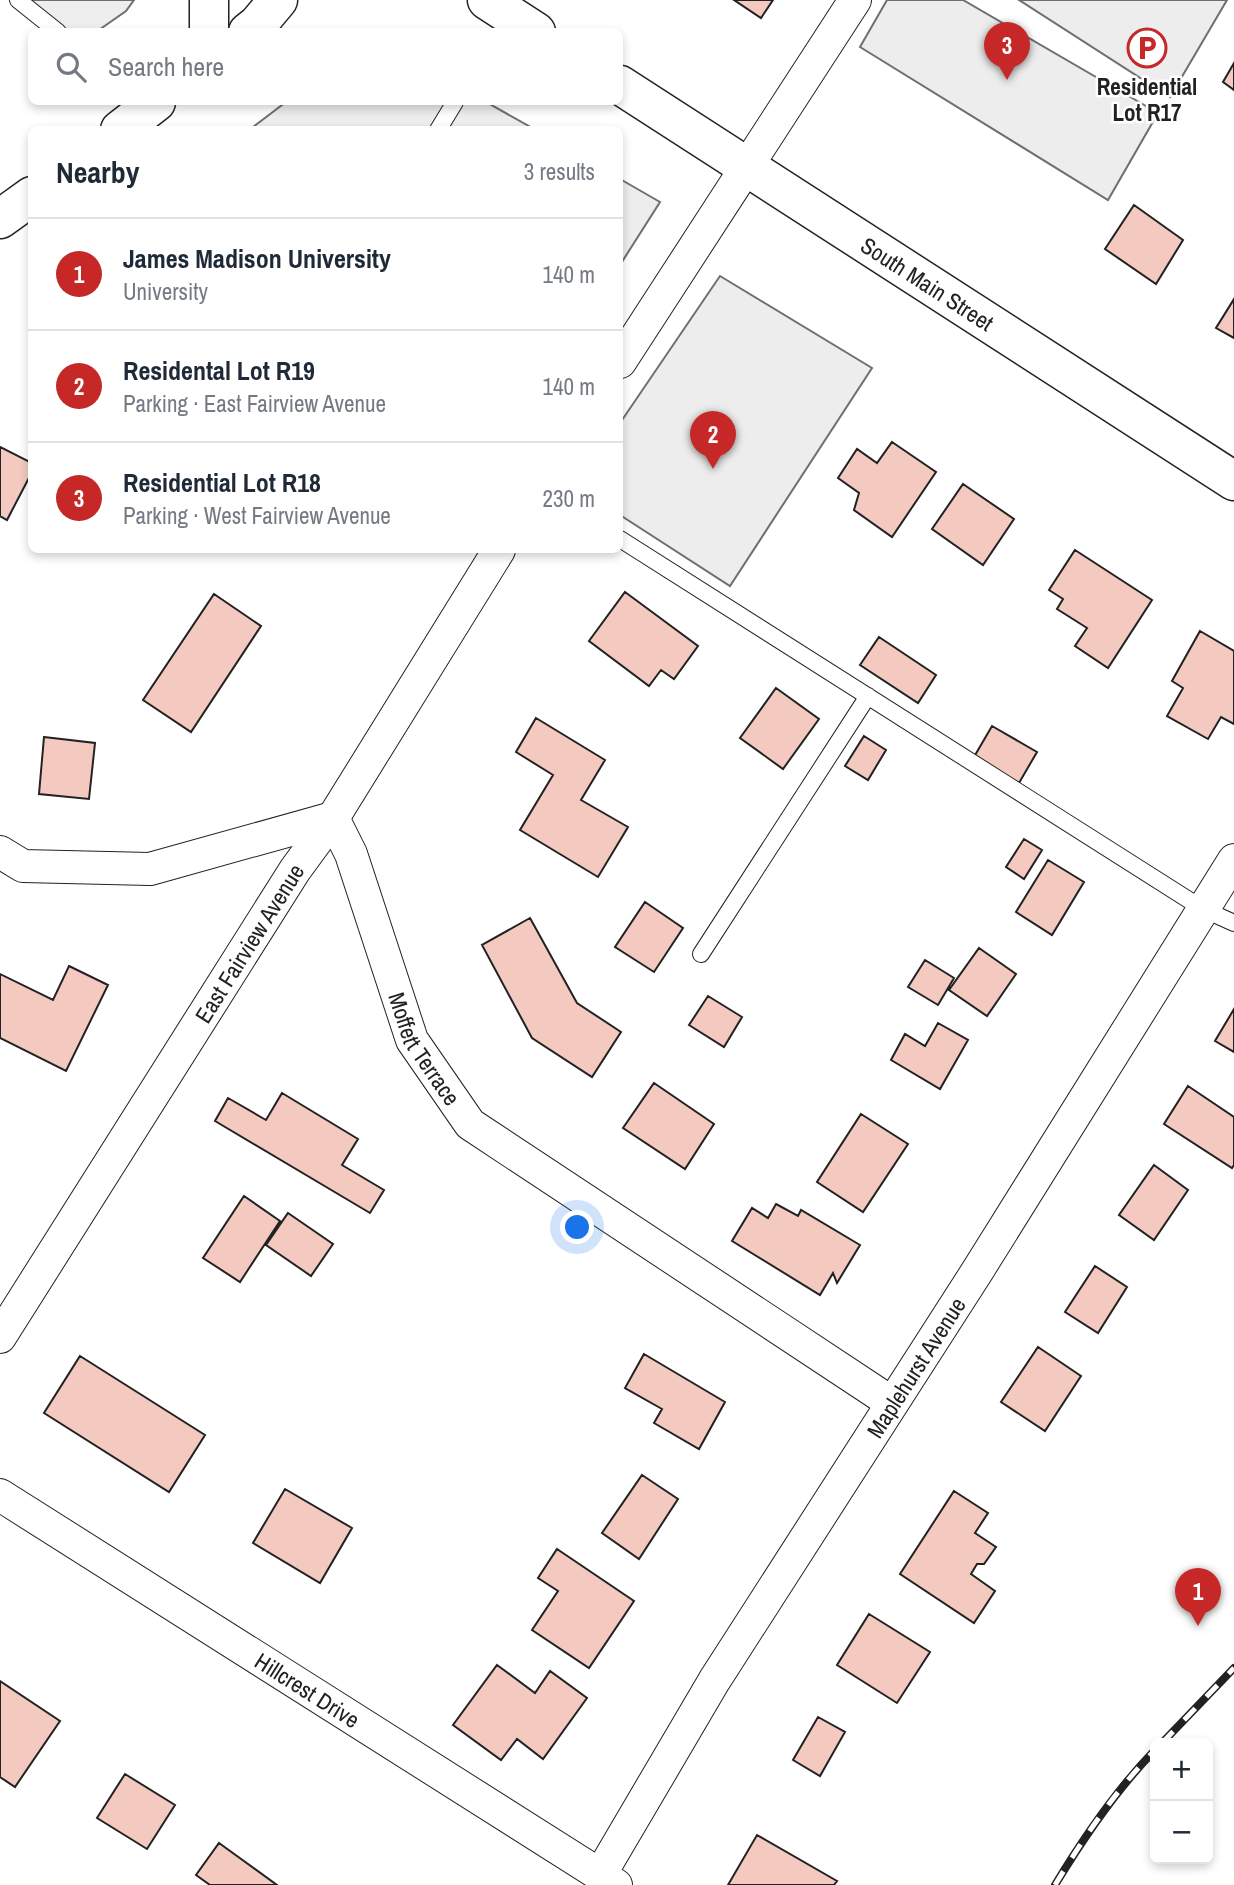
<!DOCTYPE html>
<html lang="en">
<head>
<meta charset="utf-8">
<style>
	body { margin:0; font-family:"Archivo Narrow",sans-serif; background:#f6f6f7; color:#1f2937 }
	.controls { position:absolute; right:21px; bottom:21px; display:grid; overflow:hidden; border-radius:10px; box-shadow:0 4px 10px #0003 }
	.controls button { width:63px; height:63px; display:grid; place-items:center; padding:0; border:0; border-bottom:2px solid #e0e1e3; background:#fff; color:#1f2937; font:35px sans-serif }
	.you { position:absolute; left:578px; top:1228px; width:24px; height:24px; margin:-18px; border:5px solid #fff; border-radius:50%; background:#1a73e8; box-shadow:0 0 0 10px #1a73e833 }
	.badge { display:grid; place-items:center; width:46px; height:46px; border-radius:50%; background:#c62828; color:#fff; font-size:23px; font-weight:700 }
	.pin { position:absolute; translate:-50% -58px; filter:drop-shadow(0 2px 4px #0008) }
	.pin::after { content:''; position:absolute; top:37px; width:24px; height:21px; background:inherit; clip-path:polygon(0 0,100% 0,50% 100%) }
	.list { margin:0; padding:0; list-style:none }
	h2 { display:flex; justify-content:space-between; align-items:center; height:91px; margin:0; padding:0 28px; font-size:30px }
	h2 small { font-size:23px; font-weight:400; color:#747a83 }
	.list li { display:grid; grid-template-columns:46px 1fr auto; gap:21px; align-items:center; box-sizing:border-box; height:112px; padding:0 28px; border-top:2px solid #e0e1e3 }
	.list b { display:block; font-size:26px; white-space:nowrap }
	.list p { margin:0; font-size:23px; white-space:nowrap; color:#747a83 }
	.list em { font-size:23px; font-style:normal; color:#747a83 }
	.icon { flex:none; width:38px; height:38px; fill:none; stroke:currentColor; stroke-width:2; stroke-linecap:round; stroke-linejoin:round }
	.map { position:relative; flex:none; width:1234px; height:1885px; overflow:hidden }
	.search { position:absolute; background:#fff; box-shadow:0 4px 10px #0003; left:28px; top:28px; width:595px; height:77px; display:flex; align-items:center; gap:18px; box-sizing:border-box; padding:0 24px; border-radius:10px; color:#747a83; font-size:26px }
	.panel { position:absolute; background:#fff; box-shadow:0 4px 10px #0003; left:28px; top:126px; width:595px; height:427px; border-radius:10px }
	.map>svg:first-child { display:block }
	.green { fill:#eee; stroke:#6f6f6f; stroke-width:2 }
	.parking { fill:#ededed; stroke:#6f6f6f; stroke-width:2 }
	.building { fill:#f3c9c0; stroke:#222; stroke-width:2 }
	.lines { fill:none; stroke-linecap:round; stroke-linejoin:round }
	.service-casing { stroke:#222; stroke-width:18 }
	.minor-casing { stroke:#222; stroke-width:34 }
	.primary-casing { stroke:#222; stroke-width:41 }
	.service { stroke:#fff; stroke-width:16 }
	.minor { stroke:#fff; stroke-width:32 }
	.primary { stroke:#fff; stroke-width:38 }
	.rail-casing { stroke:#222; stroke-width:8 }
	.rail { stroke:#fff; stroke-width:5; stroke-dasharray:16; stroke-linecap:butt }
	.labels { text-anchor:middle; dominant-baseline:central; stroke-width:5; stroke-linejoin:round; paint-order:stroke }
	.poi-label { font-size:23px; font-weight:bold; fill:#222; stroke:#fff }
	.street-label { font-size:23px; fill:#222; stroke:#fff }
</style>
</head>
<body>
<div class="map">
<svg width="1234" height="1885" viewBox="0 0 1234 1885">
	<rect width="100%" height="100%" fill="#fff"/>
	<path class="green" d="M23,0h111l-8,11 -30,21 -43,-1z"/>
	<path class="parking" d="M887,0h76l195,113 -50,87 -248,-153z
		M1019,0h208l-57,97z
		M286,102h200l48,27 -285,1z
		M620,179l40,23 -40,63z
		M720,276l152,92 -142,218 -110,-71v-92z"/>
	<path class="building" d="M734,0h39l-12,18z
		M1234,63v27l-11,-8z
		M1134,205l49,35 -27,44 -51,-35z
		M1234,299v39l-18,-10z
		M892,442l44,30 -44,65 -38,-27 5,-17 -21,-15 19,-29 20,14z
		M0,447l32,16v9l-25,48 -7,-4z
		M963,484l51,35 -31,46 -51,-36z
		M1075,550l77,50 -44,68 -33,-22 12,-18 -30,-19 6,-10 -14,-9z
		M625,592l73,54 -24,33 -13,-9 -12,16 -60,-45z
		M214,594l47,32 -70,106 -48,-32z
		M1200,631l34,20v73l-13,-7 -13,22 -41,-23 16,-28 -11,-7z
		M879,637l57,38 -18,28 -58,-38z
		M776,688l43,31 -36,50 -43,-31z
		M536,718l69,42 -24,40 47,27 -30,50 -78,-47 33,-55 -37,-23z
		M992,726l45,26 -18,31 -45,-26z
		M864,736l22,14 -18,30 -23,-14z
		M44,737l51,6 -6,56 -50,-5z
		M1024,839l18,11 -18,29 -18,-12z
		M1048,860l36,22 -32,53 -36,-23z
		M645,902l38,26 -29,44 -39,-25z
		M530,918l47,85 44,29 -29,45 -60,-39 -50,-93z
		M979,948l37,26 -29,42 -38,-26z
		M925,960l29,18 -16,27 -30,-18z
		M69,966l39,19 -42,86 -66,-33v-64l53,26z
		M708,996l34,21 -18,30 -35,-22z
		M1234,1009v43l-19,-11z
		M938,1023l30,17 -28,49 -49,-29 14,-26 20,12z
		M654,1083l60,41 -29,45 -62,-41z
		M1188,1086l46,31v48l-2,3 -68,-44z
		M282,1093l76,46 -16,26 42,25 -14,23 -155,-92 13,-23 38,22z
		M861,1114l47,30 -45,68 -46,-30z
		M1154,1165l34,25 -34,50 -35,-25z
		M244,1196l36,25 -40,61 -37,-24z
		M776,1204l22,12 3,-6 59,35 -23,38 -4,-10 -13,22 -88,-54 20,-33 16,10z
		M288,1213l45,31 -22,32 -45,-31z
		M1095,1266l32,21 -29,46 -33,-21z
		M1038,1347l43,29 -36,55 -44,-29z
		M644,1354l81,48 -26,47 -45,-26 8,-14 -37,-21z
		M80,1356l125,79 -36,57 -125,-79z
		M642,1475l36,24 -39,60 -37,-26z
		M285,1489l67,39 -32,55 -67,-40z
		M954,1491l34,22 -13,20 21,14 -12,17h-7l-6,10 24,17 -21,32 -74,-49z
		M557,1549l77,52 -45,67 -57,-38 26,-39 -20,-13z
		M869,1614l61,38 -33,51 -60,-38z
		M497,1665l38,28 15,-22 37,27 -44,61 -26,-20 -16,21 -48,-35z
		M0,1681l60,40 -45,66 -15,-10z
		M818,1717l27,15 -25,44 -27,-16z
		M125,1774l50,31 -28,44 -50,-31z
		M757,1835l80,46 -3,4h-106z
		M219,1843l58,42h-67l-14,-10z"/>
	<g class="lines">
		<defs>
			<path id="service" d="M18,0l40,32
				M438,130l17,-28
				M620,539l583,370 31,14
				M701,954l167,-258"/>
			<g id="minor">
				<path d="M620,362l235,-362"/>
				<path id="s1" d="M0,852l23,14 127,3 183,-51 18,36 61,186 58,84 422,279"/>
				<path id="s2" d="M0,1337l295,-467 38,-52 166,-268"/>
				<path id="s3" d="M0,1495l616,390"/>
				<path id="s4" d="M600,1875l114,-194 264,-411 256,-410"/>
			</g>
			<g id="primary">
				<path d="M487,0l49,32"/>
				<path d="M209,32v-32"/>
				<path d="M248,32l10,-8 20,-24"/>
				<path id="s5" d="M620,85l614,396"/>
				<path d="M120,130l36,-28"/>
				<path d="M0,219l32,-23"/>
			</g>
		</defs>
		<use href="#service" class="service-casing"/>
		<use href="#minor" class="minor-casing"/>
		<use href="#primary" class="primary-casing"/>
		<use href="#service" class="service"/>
		<use href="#minor" class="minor"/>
		<use href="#primary" class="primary"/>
		<defs>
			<path id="rail" d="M1162,1743l72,-75
				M1055,1885c29,-48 61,-95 100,-135"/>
		</defs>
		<use href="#rail" class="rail-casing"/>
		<use href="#rail" class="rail"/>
	</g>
	<defs>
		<symbol id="parking-ring" viewBox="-11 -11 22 22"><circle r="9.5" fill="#fff" stroke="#c62828" stroke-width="1.5"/><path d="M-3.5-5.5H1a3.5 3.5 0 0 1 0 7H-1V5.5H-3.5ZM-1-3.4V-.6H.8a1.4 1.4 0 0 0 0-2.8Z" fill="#c62828"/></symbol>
	</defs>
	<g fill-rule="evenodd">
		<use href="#parking-ring" x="1125" y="26" width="44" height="44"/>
	</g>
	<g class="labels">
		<g class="poi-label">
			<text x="1147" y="86">Residential<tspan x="1147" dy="26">Lot R17</tspan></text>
		</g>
		<g class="street-label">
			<text stroke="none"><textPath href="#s5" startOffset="366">South Main Street</textPath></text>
			<text stroke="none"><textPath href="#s2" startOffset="466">East Fairview Avenue</textPath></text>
			<text stroke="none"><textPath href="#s1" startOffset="593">Moffett Terrace</textPath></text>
			<text stroke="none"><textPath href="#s4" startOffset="598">Maplehurst Avenue</textPath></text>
			<text stroke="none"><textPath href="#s3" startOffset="364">Hillcrest Drive</textPath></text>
		</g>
	</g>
</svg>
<div class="controls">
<button>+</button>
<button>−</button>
</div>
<div class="you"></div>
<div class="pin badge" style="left:1198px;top:1626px">1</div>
<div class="pin badge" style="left:713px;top:469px">2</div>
<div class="pin badge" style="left:1007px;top:80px">3</div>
<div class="search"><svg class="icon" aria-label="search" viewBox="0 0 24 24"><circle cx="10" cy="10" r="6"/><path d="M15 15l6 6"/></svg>Search here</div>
<section class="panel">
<h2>Nearby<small>3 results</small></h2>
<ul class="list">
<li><span class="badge">1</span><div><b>James Madison University</b><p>University</p></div><em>140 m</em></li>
<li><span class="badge">2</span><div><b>Residental Lot R19</b><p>Parking · East Fairview Avenue</p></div><em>140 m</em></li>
<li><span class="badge">3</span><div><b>Residential Lot R18</b><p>Parking · West Fairview Avenue</p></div><em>230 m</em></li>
</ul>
</section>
</div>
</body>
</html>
